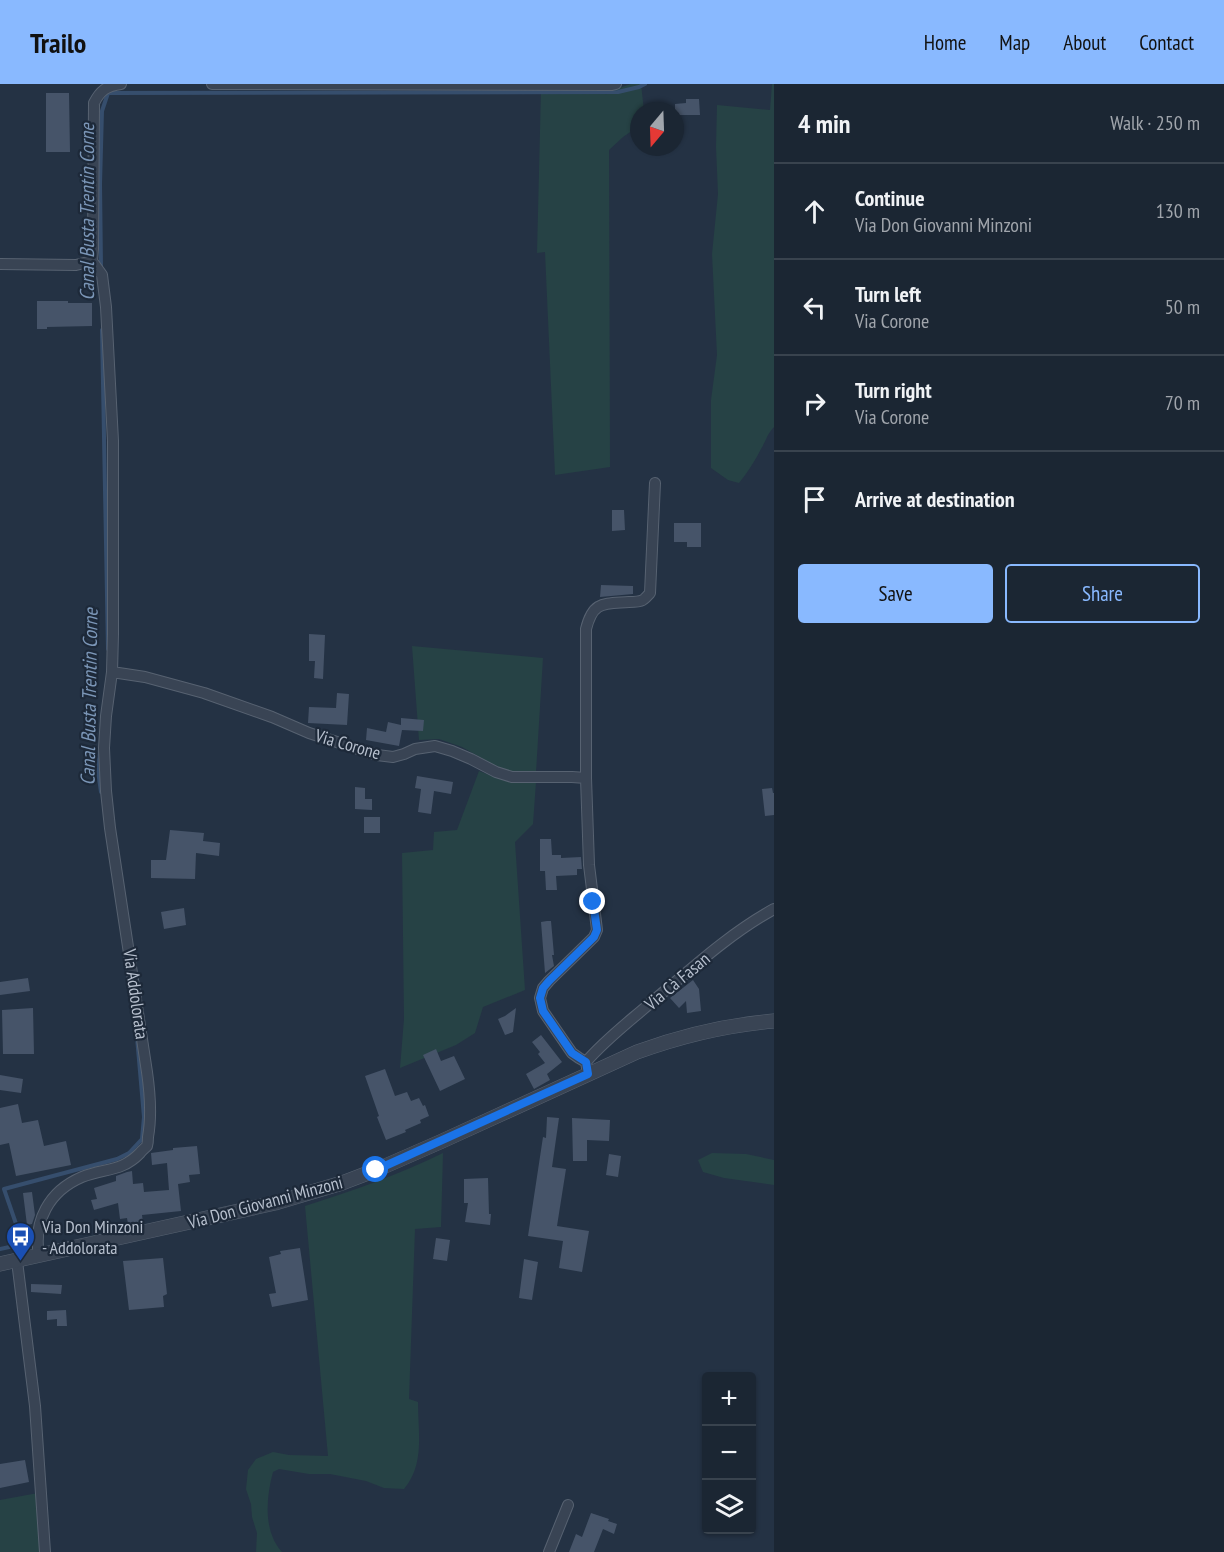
<!DOCTYPE html>
<html lang="en">
<head>
<meta charset="utf-8">
<style>
	body { margin:0; font-family:"PT Sans Narrow",sans-serif; background:#28323f; color:#f1f3f6 }
	.controls { position:absolute; right:18px; bottom:18px; display:grid; overflow:hidden; border-radius:6px; box-shadow:0 2px 4px #0004 }
	.controls button { width:54px; height:54px; display:grid; place-items:center; padding:0; border:0; border-bottom:2px solid #39434e; background:#1b2633; color:#f1f3f6; font:30px sans-serif }
	.compass { position:absolute; left:630px; top:18px; width:54px; height:54px; border-radius:50%; background:#1b2633; box-shadow:0 2px 4px #0004; rotate:199deg }
	.stop { position:absolute; width:18px; height:18px; margin:-14px; border:4px solid #1a73e8; border-radius:50%; background:#fff }
	.stop.end { background:#1a73e8; border-color:#fff; box-shadow:0 2px 6px #0008 }
	.list { margin:0; padding:0; list-style:none }
	h2 { display:flex; justify-content:space-between; align-items:center; height:78px; margin:0; padding:0 24px; font-size:26px }
	h2 small { font-size:20px; font-weight:400; color:#a0a5ac }
	.list li { display:grid; grid-template-columns:39px 1fr auto; gap:18px; align-items:center; box-sizing:border-box; height:96px; padding:0 24px; border-top:2px solid #39434e }
	.list b { display:block; font-size:22px; white-space:nowrap }
	.list p { margin:0; font-size:20px; white-space:nowrap; color:#a0a5ac }
	.list em { font-size:20px; font-style:normal; color:#a0a5ac }
	.actions { display:flex; gap:12px; padding:18px 24px }
	.actions a { flex:1; padding:14px 0; border:2px solid #89b9ff; border-radius:6px; text-align:center; font-size:21px; color:#89b9ff }
	.actions .main { background:#89b9ff; color:#111 }
	.icon { flex:none; width:33px; height:33px; fill:none; stroke:currentColor; stroke-width:2; stroke-linecap:round; stroke-linejoin:round }
	.map { position:relative; flex:none; width:774px; height:1468px; overflow:hidden }
	header { display:flex; align-items:center; gap:36px; box-sizing:border-box; height:84px; padding:0 30px; background:#89b9ff; color:#111 }
	header strong { font-size:28px }
	nav { display:flex; gap:33px; margin-inline-start:auto; font-size:21px }
	main { display:flex }
	aside { flex:1; background:#1b2633 }
	.map>svg:first-child { display:block }
	.green { fill:#264245 }
	.lines { fill:none; stroke-linecap:round; stroke-linejoin:round }
	.stream { stroke:#364e6d; stroke-width:4 }
	.building { fill:#465469 }
	.minor-casing { stroke:#576271; stroke-width:12 }
	.tertiary-casing { stroke:#576271; stroke-width:15 }
	.minor { stroke:#394454; stroke-width:10 }
	.tertiary { stroke:#394454; stroke-width:14 }
	.route { stroke:#1a73e8; stroke-width:8 }
	.labels { text-anchor:middle; dominant-baseline:central; stroke-width:4.5; stroke-linejoin:round; paint-order:stroke }
	.street-label { font-size:18px; fill:#b6bfcd; stroke:#1d2939 }
	.poi-label { font-size:18px; fill:#b6bfcd; stroke:#1d2939; text-anchor:start }
	.water-label { font-size:20px; font-style:italic; fill:#7b96b7; stroke:#1d2939 }
</style>
</head>
<body>
<header>
<strong>Trailo</strong>
<nav><a>Home</a><a>Map</a><a>About</a><a>Contact</a></nav>
</header>
<main>
<div class="map">
<svg width="774" height="1468" viewBox="0 0 774 1468">
	<rect width="100%" height="100%" fill="#243244"/>
	<path class="green" d="M631,0h10l3,27h-5v15l-16,11 -14,13 1,317 -55,8 -10,-223 -8,1 4,-163h72z
		M772,0h2v343c-7,7 -8,14 -13,22 -6,12 -14,24 -22,34l-11,-3 -17,-12v-68l6,-45 -5,-101 6,-60 -2,-47 1,-42 53,5z
		M412,562l131,12 -7,114 -29,-1 -10,-4 -35,-20 -23,-8 -20,1z
		M479,687l26,10 31,1 -3,42 -18,18 10,148 -42,17 -8,26 -19,12 -56,23 4,-49 -2,-166 31,-3 1,-18 23,-2z
		M443,1069l-2,74 -26,2 -6,170 9,3c0,31 7,62 -14,87l-20,-1 -18,-7 -36,-7h-21l-30,-5 -6,3c-7,26 -10,59 9,80h-26l1,-19 -5,-16 -1,-13 -5,-15 2,-19 8,-11 17,-7 16,3 39,1 -23,-250c47,-15 93,-31 138,-53z
		M712,1069l34,1 28,6v25l-50,-7 -21,-6 -5,-12z
		M38,1409l4,59h-42v-52z"/>
	<g class="lines">
		<path class="stream" d="M108,9l510,-1 21,-5 6,-3
			M101,184l-1,-84 2,-73 6,-18
			M102,246l6,319
			M100,668l-2,19 3,21
			M0,1165l23,-5 -19,-55 113,-30 12,-6 13,-14 2,-22 -7,-80"/>
	</g>
	<path class="building" d="M46,9h23l1,59h-24z
		M686,15h13l1,16h-25v-11l11,-1z
		M37,217h31v2h24v23l-45,1v2h-10z
		M612,426h12l1,20 -13,1z
		M674,439h27v24h-14v-5h-13z
		M601,501l32,1v8l-33,3z
		M309,550l16,1 -2,44 -9,-1 1,-17h-6z
		M337,609l12,1 -2,31 -39,-2 1,-16 27,1z
		M401,634l23,2 -1,11 -21,-1 -3,16 -33,-6 1,-12 19,4 2,-10 13,3z
		M417,692l36,6 -2,12 -17,-3 -3,23 -13,-2 3,-23 -6,-1z
		M355,703l10,1v11h7v11l-17,-1z
		M772,704l1,5h1v22l-9,1 -3,-27z
		M364,733h16v16h-16z
		M170,746l34,3 -1,8 17,2 -1,13 -23,-3 -1,26 -44,-1v-18h15z
		M540,755h11l1,16h9v3l20,-1 1,12h-5v6l-21,1 1,14h-11l-1,-19h-5z
		M184,824l2,17 -22,4 -3,-17z
		M547,837h4l3,34h-2l2,11 -9,7 -4,-51z
		M28,894l2,13 -30,4v-13z
		M693,896l6,9 2,22 -14,2 -1,-12 -7,7 -9,-10z
		M33,924l1,46h-31l-1,-44z
		M516,924l-3,24 -8,3 -7,-16 7,-3z
		M541,951l21,27 -15,12 3,6 -16,9 -8,-15 19,-11 -7,-9 2,-2 -8,-10z
		M436,965l5,12 13,-5 11,23 -25,12 -17,-36z
		M385,985l10,27 12,-4 4,9 8,-3 4,8 2,-1 4,11 -9,4 1,3 -16,7 1,2 -20,8 -9,-23 2,-1 -14,-40z
		M0,991l23,4 -2,14 -21,-3z
		M18,1020l4,19 16,-3 6,26 22,-5 5,24 -55,11 -7,-33 -9,2v-37z
		M547,1033l12,1 -7,49 14,2 -9,57 32,5 -7,41 -23,-4 4,-27 -35,-5 15,-99 3,1z
		M572,1034l38,2 -1,21 -22,-1v21h-14z
		M197,1062l3,28 -11,1 1,7 -12,2 3,27 -39,4 1,8 -15,1 -1,-6 -7,1 -2,-16 -24,7 -3,-10 6,-1 -3,-11 22,-7v-5l11,-4 5,-1 1,13 10,-1 1,9 25,-2 -2,-27 -15,2 -1,-12 22,-3v-2z
		M609,1070l12,2 -3,21 -12,-2z
		M488,1094l1,36h2l-1,11 -25,-3 3,-19h-4v-24z
		M32,1108l3,23 -3,9 -5,1 -4,-32z
		M436,1154l14,2 -3,21 -14,-2z
		M300,1164l8,52 -36,7 -3,-13 7,-1 -7,-36 12,-3 -1,-3z
		M163,1174l4,36 -4,2 1,11 -35,3 -6,-49z
		M524,1175l14,3 -6,38 -13,-2z
		M31,1200l31,1 -1,9 -30,-2z
		M66,1226l1,16h-10v-7l-10,1v-9z
		M25,1376l4,22 -29,6v-24z
		M591,1429l18,6 -1,2 9,3 -3,10 -11,-5 -9,23h-25l7,-18 6,3z"/>
	<g class="lines">
		<defs>
			<path id="minor" d="M212,0l400,1 4,-1
				M0,180l76,1 16,-4 1,-12 1,-146c6,-12 12,-17 27,-19
				M112,588l33,5 59,16 68,24 37,16 68,22 16,2 11,-3 11,-5 20,-3 17,5 19,8 25,13 16,5h60l14,1 3,87 8,65 -3,7 -45,44 -6,7 -3,10 3,13 29,42 7,5 7,4 2,12
				M586,694v-149c7,-28 17,-25 43,-27 4,0 10,0 14,-2 1,0 6,-6 7,-7l5,-110
				M586,978c18,-21 40,-38 61,-56 41,-34 80,-71 127,-97
				M39,1172c-6,-35 10,-65 43,-79 22,-9 40,-5 58,-24 2,-3 5,-5 7,-7 1,-3 1,-6 1,-9 4,-22 2,-44 -1,-65l-37,-244 -4,-37 -2,-43 2,-32 6,-44 1,-38v-193l-7,-134 -4,-32 -10,-14
				M17,1177l18,145 10,146
				M549,1468l19,-47"/>
			<path id="tertiary" d="M0,1180l275,-61 67,-20 34,-13 64,-28 197,-90c44,-16 90,-27 137,-31"/>
		</defs>
		<use href="#minor" class="minor-casing"/>
		<use href="#tertiary" class="tertiary-casing"/>
		<use href="#minor" class="minor"/>
		<use href="#tertiary" class="tertiary"/>
	</g>
	<g class="lines">
		<path class="route" d="M376,1086l212,-96 -2,-12 -14,-9 -29,-42 -3,-13 3,-10 6,-7 45,-44 3,-7 -4,-28"/>
	</g>
	<defs>
		<symbol id="bus-pin" viewBox="-11 -11 22 30"><path d="M0 17L-7.5 6A9.5 9.5 0 1 1 7.5 6Z" fill="#1a4fb4" stroke="#1d2939"/><path d="M-5-6H5V4H4V6H2V4H-2V6H-4V4H-5ZM-3.5-4V0h7V-4ZM-3.5 1.2v1.5H-2V1.2ZM2 1.2v1.5H3.5V1.2Z" fill="#fff"/></symbol>
	</defs>
	<g fill-rule="evenodd">
		<use href="#bus-pin" x="4" y="1136" width="33" height="45"/>
	</g>
	<g class="labels">
		<g class="street-label">
			<text transform="translate(348 660) rotate(16)">Via Corone</text>
			<text transform="translate(677 897) rotate(-40)">Via Cà Fasan</text>
			<text transform="translate(136 910) rotate(82)">Via Addolorata</text>
			<text transform="translate(265 1118) rotate(-15)">Via Don Giovanni Minzoni</text>
		</g>
		<g class="poi-label">
			<text x="42" y="1142">Via Don Minzoni<tspan x="42" dy="21">- Addolorata</tspan></text>
		</g>
		<g class="water-label">
			<text transform="translate(87 128) rotate(-90)">Canal Busta Trentin Corne</text>
			<text transform="translate(89 613) rotate(-89)">Canal Busta Trentin Corne</text>
		</g>
	</g>
</svg>
<div class="controls">
<button>+</button>
<button>−</button>
<button><svg class="icon" aria-label="layers" viewBox="0 0 24 24"><path d="M12 4l9 5-9 5-9-5zM3 14l9 5 9-5"/></svg></button>
</div>
<svg class="compass" viewBox="-18 -18 36 36"><path d="M0-13l5 13h-10z" fill="#e53935"/><path d="M0 13l5-13h-10z" fill="#a0a5ac"/></svg>
<div class="stop" style="left:376px;top:1086px"></div>
<div class="stop end" style="left:593px;top:818px"></div>
</div>
<aside>
<h2>4 min<small>Walk · 250 m</small></h2>
<ul class="list">
<li><svg class="icon" aria-label="ahead" viewBox="0 0 24 24"><path d="M12 20V5M6 11l6-6 6 6"/></svg><div><b>Continue</b><p>Via Don Giovanni Minzoni</p></div><em>130 m</em></li>
<li><svg class="icon" aria-label="left" viewBox="0 0 24 24"><path d="M17 20v-9H6M10 6l-5 5 5 5"/></svg><div><b>Turn left</b><p>Via Corone</p></div><em>50 m</em></li>
<li><svg class="icon" aria-label="right" viewBox="0 0 24 24"><path d="M7 20v-9h11M14 6l5 5-5 5"/></svg><div><b>Turn right</b><p>Via Corone</p></div><em>70 m</em></li>
<li><svg class="icon" aria-label="arrive" viewBox="0 0 24 24"><path d="M6 21V4h12l-3 4 3 4H6"/></svg><div><b>Arrive at destination</b></div></li>
</ul>
<div class="actions"><a class="main">Save</a><a>Share</a></div>
</aside>
</main>
</body>
</html>
